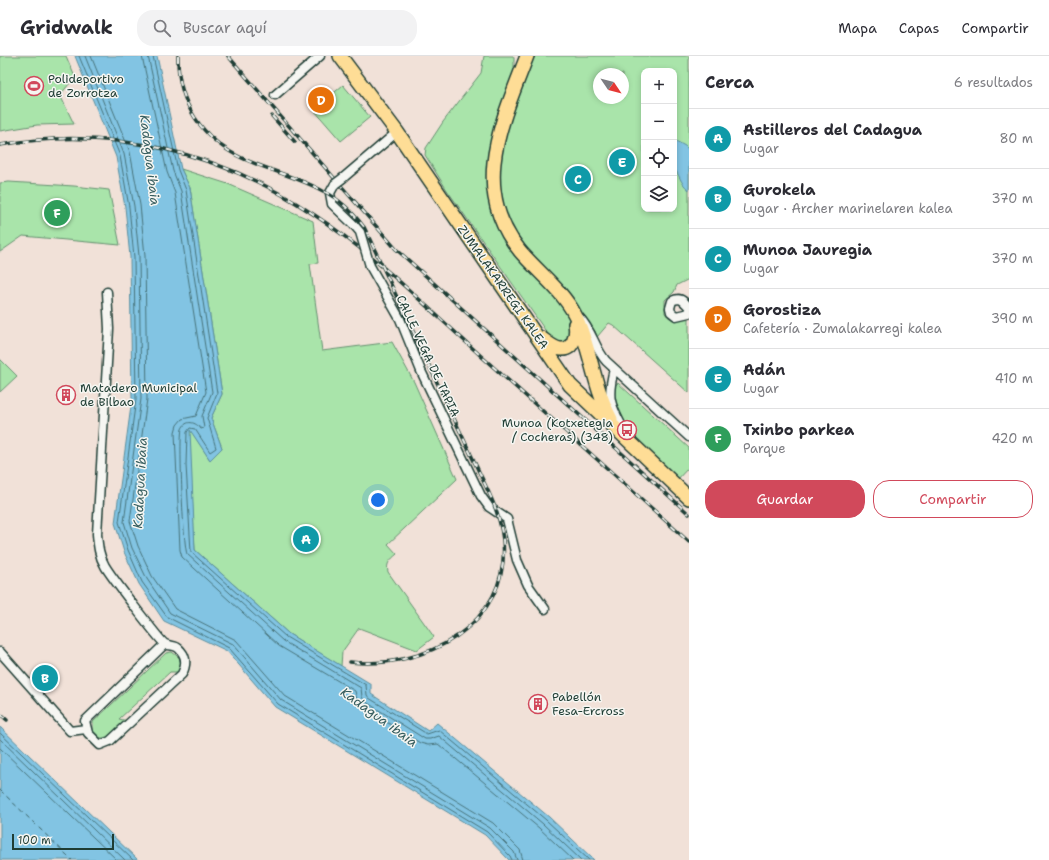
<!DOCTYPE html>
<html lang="es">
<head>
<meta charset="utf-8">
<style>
	body { margin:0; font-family:"Shantell Sans",sans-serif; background:#f2f2f3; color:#2b2b33 }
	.controls { position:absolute; right:12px; top:12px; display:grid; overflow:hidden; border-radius:8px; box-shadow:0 2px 6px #0003 }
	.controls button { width:36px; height:36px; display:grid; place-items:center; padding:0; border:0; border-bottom:1px solid #e1e1e2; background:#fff; color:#2b2b33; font:20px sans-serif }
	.compass { position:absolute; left:593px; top:12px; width:36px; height:36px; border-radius:50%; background:#fff; box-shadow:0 2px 6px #0003; rotate:125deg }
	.scale { position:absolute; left:12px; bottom:10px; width:102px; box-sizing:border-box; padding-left:4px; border:2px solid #1f3d34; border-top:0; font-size:11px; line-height:14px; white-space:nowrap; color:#1f3d34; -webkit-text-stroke:3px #f6f6f2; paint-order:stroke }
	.you { position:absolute; left:378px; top:444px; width:14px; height:14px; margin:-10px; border:3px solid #fff; border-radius:50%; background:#1a73e8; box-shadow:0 0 0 6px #1a73e833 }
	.badge { display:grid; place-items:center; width:26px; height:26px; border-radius:50%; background:#d1495b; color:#fff; font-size:13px; font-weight:700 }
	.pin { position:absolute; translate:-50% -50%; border:2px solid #fff; box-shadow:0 1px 4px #0006 }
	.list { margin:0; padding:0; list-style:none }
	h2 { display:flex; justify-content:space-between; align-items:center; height:52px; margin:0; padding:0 16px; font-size:17px }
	h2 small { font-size:13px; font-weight:400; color:#7c7c81 }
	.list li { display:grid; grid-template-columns:26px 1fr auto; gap:12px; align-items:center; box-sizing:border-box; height:60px; padding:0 16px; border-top:1px solid #e1e1e2 }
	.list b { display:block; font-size:15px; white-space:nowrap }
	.list p { margin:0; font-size:13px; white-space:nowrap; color:#7c7c81 }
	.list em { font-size:13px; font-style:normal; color:#7c7c81 }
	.actions { display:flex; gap:8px; padding:12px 16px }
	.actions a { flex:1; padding:9px 0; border:1px solid #d1495b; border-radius:16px; text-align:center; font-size:14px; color:#d1495b }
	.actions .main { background:#d1495b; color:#fff }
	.icon { flex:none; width:22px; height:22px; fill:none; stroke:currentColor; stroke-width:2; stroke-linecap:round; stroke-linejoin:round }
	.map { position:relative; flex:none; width:689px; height:804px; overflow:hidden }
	header { display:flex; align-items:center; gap:24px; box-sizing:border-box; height:56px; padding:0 20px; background:#fff; border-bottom:1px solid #e1e1e2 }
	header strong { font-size:19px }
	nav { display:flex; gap:22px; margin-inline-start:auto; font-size:14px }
	.search { width:280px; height:36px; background:#f2f2f3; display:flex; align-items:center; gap:10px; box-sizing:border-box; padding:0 14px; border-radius:16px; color:#7c7c81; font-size:15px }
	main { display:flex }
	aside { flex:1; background:#fff }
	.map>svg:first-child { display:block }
	.green { fill:#a9e4aa; stroke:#64906f; fill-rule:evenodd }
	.water { fill:#82c4e3; stroke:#5a8e9d }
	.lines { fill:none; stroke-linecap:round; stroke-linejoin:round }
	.shore { stroke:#47737a; stroke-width:1 }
	.ferry { stroke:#385f60; stroke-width:1; stroke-dasharray:5 4; stroke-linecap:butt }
	.street-casing { stroke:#1f3d34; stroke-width:11 }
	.primary-casing { stroke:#1f3d34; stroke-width:16 }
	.street { stroke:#f6f6f2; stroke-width:8 }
	.primary { stroke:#fedd96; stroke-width:13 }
	.rail-casing { stroke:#1f3d34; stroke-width:3.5 }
	.rail { stroke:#f6f6f2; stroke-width:2; stroke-dasharray:6; stroke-linecap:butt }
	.street-bridge-casing { stroke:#1f3d34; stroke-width:11; stroke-linecap:butt }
	.street-bridge { stroke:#f6f6f2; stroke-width:8 }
	.labels { text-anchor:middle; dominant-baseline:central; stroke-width:3; stroke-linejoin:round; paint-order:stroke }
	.poi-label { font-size:12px; fill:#1f3d34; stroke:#f6f6f2; text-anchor:start }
	.street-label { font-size:12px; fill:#1f3d34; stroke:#f6f6f2 }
	.water-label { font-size:13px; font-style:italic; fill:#385f60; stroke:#f6f6f2 }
</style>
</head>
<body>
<header>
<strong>Gridwalk</strong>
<div class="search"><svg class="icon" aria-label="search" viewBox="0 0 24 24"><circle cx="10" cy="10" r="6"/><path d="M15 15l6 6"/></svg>Buscar aquí</div>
<nav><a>Mapa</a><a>Capas</a><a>Compartir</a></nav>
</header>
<main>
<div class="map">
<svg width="689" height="804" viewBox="0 0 689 804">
	<rect width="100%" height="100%" fill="#f1e1d8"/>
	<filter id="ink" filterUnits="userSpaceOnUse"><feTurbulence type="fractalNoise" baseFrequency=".025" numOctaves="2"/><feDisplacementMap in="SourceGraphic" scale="8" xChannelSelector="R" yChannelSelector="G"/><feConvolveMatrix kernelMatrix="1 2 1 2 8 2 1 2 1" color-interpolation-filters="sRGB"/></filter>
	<g filter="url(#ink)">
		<path class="green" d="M0,0h66l9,21 -15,18 14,29 -37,1 -37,6z
			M484,0h29l1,2v13c-10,37 -29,91 -25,127 2,16 10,35 20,47 19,24 67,60 63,93l-9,7 -11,-5 -105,-150 -22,-35 1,-7 17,-26 38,-49z
			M534,0h155v223l-12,6 -3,7 -9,8v13c7,10 14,7 24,4v76l-76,-68 -4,-2 -12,14 -2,-6 -10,-10 -4,-9 -19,-23 -47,-51 -16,-36 -1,-14 3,-39 8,-29zM644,15h30v138h-30zM599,18h24v24h-24z
			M343,29l27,32 -29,24 -27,-31z
			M181,113l47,15 85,37 5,42 -8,1 12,87 70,-9 22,40 43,97 -69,65 9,10c-7,6 -11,9 -9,18l46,65 -17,13 -58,-22 -17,24 -1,14 -52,-32 -94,-84 -6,-109 1,-12 20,31 12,-12 -11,-30 11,-24 -32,-206z
			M9,126l65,4 35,4 11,55 -97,-9 -23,16v-69z
			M0,303l17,17 -17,16z
			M618,327l71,65v19l-13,14c-25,-25 -65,-57 -62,-95z
			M172,596l9,7 1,5 -3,8h-9l-51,47 9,2c-9,8 -18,21 -31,16l-4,-6v-9l73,-69z"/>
		<path class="water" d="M75,0h82l24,113 9,19 32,206 -11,24 11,30 -12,12 -20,-30 5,120 94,84 82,50v10l57,37 9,-8 112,94 45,43h-85l-24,-25 -210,-128 -48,-56 -63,-30 -25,-37 -15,-32 -9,-29 17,-124 -2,-142 -5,-50 -9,-50z
			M674,84l11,6 4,4v40c-10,-8 -9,-16 -15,-21z
			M0,671l138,133h-138z"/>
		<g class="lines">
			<path class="shore" d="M79,0l41,100 9,51 5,50 2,142 -17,123 9,28 14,32 25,35 62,31 49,56 209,128 23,24 2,4
				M85,0l39,98 10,52 5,50 2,143 -17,123 8,26 15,31 23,34 63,31 48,56 209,128 24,24 3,8
				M91,0l39,96 10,53 5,51 2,143 -17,122 8,25 14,30 23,33 61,31 49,56 208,127 27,27 3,10
				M142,0l25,116 8,21 31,199 -10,24 -14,3 -5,6 -2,7 5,118 2,7 97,89 76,45 2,9 4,6 59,37 8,2 10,-1 101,84 34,32
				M148,0l25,115 8,20 31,201 -10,24 2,12 -3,1c-5,-7 -15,-10 -19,0 -3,9 1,115 5,125l96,87 78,47 1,9 4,5 59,37h5l9,-3 104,88 38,36
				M153,0l25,114 8,20 31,203 -10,25 9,30 -6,4 -15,-23 -5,-1 -3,4 -1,33 5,87 95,85 80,48 1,10 2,3 58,36 12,-4 107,90 43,40
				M0,677l133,127
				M0,683l125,121
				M0,692l117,112"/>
			<path class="ferry" d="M0,734l72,70"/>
			<defs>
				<path id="street" d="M275,39l45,-39
					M343,122l54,-46
					M335,128l-5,9 2,11 22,21
					M370,210l30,53 21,52 60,125 8,11 18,12 10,41 11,25 17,24
					M107,236l2,37 -12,205c1,12 2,22 8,32 5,9 55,75 60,78 7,3 11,0 16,7 6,7 5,15 1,23l-72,67 -10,4 -12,-12 -3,-12 80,-77
					M689,251c-5,-5 -8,-11 -17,-6l-2,7 1,4 5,4 13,-3
					M579,261c13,13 15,30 27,44l83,76
					M614,313c-8,32 -3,36 12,65
					M0,596l70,79 16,-2"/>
				<path id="primary" d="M340,0l57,76 173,253 119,113
					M527,0c-25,66 -58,132 -7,195 18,21 43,40 55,64 16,33 18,71 36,104
					M541,282c6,4 13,11 20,11 13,1 16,-15 14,-25"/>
			</defs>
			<use href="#street" class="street-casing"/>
			<use href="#primary" class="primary-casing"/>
			<use href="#street" class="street"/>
			<use href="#primary" class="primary"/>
			<defs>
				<path id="rail" d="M178,0c-1,46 24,84 66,103 26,12 54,18 79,32 17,8 29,21 41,36l125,266c7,15 12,30 14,47 8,85 -79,130 -153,122
					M228,0l168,193 293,265
					M272,60l23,26
					M0,89c110,-20 221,7 313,69 61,40 114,93 168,142 69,62 139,123 208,186
					M0,658l7,6"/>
			</defs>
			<use href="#rail" class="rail-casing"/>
			<use href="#rail" class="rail"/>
			<defs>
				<path id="street-bridge" d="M335,128l8,-6
					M354,169l6,7 10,34"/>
			</defs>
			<use href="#street-bridge" class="street-bridge-casing"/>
			<use href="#street-bridge" class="street-bridge"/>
		</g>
	</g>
	<defs>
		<symbol id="stadium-ring" viewBox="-11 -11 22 22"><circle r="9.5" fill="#f6f6f2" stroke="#d1495b" stroke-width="1.5"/><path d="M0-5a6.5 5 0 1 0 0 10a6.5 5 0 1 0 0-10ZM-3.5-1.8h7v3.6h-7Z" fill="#d1495b"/></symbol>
		<symbol id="building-ring" viewBox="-11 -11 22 22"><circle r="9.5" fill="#f6f6f2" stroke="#d1495b" stroke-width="1.5"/><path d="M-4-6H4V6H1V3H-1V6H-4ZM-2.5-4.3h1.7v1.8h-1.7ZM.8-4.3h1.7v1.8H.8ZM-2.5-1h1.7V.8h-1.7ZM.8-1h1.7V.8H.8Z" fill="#d1495b"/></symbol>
		<symbol id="bus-ring" viewBox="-11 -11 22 22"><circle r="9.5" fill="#f6f6f2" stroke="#d1495b" stroke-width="1.5"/><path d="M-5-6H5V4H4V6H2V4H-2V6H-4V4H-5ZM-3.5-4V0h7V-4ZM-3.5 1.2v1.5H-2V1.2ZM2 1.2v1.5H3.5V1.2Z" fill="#d1495b"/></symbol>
	</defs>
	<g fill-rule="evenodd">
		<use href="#stadium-ring" x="23" y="19" width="22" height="22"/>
		<use href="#building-ring" x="55" y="328" width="22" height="22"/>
		<use href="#bus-ring" x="616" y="363" width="22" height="22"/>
		<use href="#building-ring" x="527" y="637" width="22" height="22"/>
	</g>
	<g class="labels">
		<g class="poi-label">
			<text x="48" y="23">Polideportivo<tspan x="48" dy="14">de Zorrotza</tspan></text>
			<text x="80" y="332">Matadero Municipal<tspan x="80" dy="14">de Bilbao</tspan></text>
			<text x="613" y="367" text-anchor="end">Munoa (Kotxetegia<tspan x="613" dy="14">/ Cocheras) (348)</tspan></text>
			<text x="552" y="641">Pabellón<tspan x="552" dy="14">Fesa-Ercross</tspan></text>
		</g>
		<g class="street-label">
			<text transform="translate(503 231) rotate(55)">ZUMALAKARREGI KALEA</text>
			<text transform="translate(428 300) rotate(65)">CALLE VEGA DE TAPIA</text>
		</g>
		<g class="water-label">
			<text transform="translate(150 104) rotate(83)">Kadagua ibaia</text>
			<text transform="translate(140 427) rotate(-87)">Kadagua ibaia</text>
			<text transform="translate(379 661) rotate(36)">Kadagua ibaia</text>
		</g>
	</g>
</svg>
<div class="controls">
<button>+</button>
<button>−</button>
<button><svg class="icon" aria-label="locate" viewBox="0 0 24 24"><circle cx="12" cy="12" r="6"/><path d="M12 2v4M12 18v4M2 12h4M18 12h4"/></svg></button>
<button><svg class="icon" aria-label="layers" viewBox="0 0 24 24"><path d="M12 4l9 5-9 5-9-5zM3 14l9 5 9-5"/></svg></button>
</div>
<svg class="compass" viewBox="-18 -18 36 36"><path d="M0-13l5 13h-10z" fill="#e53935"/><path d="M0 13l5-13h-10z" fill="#7c7c81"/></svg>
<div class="scale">100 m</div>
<div class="you"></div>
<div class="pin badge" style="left:306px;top:483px;background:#0f9aa8">A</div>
<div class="pin badge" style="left:45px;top:622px;background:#0f9aa8">B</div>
<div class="pin badge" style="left:578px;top:123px;background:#0f9aa8">C</div>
<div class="pin badge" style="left:321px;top:44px;background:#e8710a">D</div>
<div class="pin badge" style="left:622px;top:106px;background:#0f9aa8">E</div>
<div class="pin badge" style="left:57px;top:157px;background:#2e9e5b">F</div>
</div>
<aside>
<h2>Cerca<small>6 resultados</small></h2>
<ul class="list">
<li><span class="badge" style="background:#0f9aa8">A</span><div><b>Astilleros del Cadagua</b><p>Lugar</p></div><em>80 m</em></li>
<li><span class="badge" style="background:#0f9aa8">B</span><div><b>Gurokela</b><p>Lugar · Archer marinelaren kalea</p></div><em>370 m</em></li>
<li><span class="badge" style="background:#0f9aa8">C</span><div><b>Munoa Jauregia</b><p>Lugar</p></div><em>370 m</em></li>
<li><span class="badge" style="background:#e8710a">D</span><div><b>Gorostiza</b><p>Cafetería · Zumalakarregi kalea</p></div><em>390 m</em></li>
<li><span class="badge" style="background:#0f9aa8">E</span><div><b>Adán</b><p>Lugar</p></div><em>410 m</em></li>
<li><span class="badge" style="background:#2e9e5b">F</span><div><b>Txinbo parkea</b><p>Parque</p></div><em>420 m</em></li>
</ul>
<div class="actions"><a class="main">Guardar</a><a>Compartir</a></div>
</aside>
</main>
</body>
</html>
